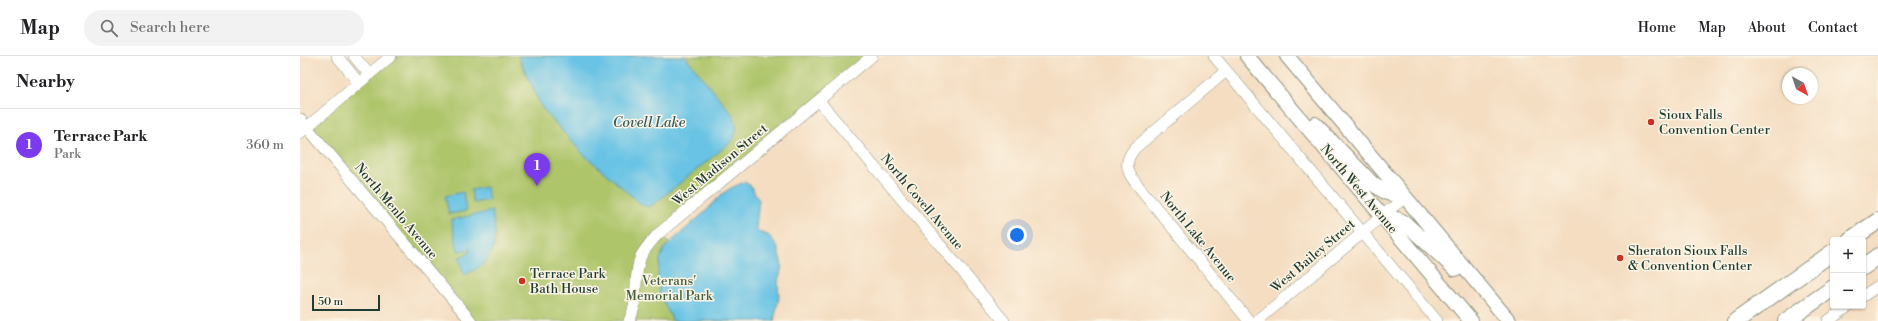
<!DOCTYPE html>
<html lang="en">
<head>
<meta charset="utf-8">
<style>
	body { margin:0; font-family:"Libre Bodoni",serif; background:#f2f2f2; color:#202124 }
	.controls { position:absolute; right:12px; bottom:12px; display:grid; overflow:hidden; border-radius:4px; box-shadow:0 1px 3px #0004 }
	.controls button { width:36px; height:36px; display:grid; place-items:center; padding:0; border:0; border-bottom:1px solid #e0e0e0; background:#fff; color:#202124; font:20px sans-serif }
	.compass { position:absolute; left:1482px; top:12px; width:36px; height:36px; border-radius:50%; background:#fff; box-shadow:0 1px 3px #0004; rotate:140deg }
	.scale { position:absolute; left:12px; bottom:10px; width:68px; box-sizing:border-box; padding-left:4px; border:2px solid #1f3d34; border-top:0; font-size:11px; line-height:14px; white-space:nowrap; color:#1f3d34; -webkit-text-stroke:3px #fcf5e5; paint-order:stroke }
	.you { position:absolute; left:717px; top:179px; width:14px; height:14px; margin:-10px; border:3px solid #fff; border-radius:50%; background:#1a73e8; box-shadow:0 0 0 6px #1a73e833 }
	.badge { display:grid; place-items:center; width:26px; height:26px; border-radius:50%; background:#7c3aed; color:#fff; font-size:13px; font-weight:700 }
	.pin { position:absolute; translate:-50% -33px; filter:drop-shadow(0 1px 2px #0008) }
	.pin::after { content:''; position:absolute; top:21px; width:14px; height:12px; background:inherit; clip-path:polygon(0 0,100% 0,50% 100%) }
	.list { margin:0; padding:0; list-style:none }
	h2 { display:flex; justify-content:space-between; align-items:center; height:52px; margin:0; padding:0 16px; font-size:17px }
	h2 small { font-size:13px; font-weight:400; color:#757577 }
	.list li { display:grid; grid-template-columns:26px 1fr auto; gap:12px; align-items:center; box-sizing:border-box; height:72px; padding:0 16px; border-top:1px solid #e0e0e0 }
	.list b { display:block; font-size:15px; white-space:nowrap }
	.list p { margin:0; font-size:13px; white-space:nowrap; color:#757577 }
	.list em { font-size:13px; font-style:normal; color:#757577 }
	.icon { flex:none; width:22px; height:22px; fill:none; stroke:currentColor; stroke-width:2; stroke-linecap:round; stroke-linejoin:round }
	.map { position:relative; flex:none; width:1578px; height:265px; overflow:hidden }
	header { display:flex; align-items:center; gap:24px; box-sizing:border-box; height:56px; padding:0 20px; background:#fff; border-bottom:1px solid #e0e0e0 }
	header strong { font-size:19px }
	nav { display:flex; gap:22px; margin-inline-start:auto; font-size:14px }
	.search { width:280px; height:36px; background:#f2f2f2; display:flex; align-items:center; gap:10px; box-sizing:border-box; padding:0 14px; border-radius:22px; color:#757577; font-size:15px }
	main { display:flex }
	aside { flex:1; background:#fff }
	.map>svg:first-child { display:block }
	.green { fill:#aec56a; stroke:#66814f }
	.water { fill:#67c3e5; stroke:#43808c }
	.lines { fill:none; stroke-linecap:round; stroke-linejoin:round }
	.minor-casing { stroke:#8a8d7a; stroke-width:12 }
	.major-casing { stroke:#8a8d7a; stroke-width:16 }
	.highway-casing { stroke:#8a8d7a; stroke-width:18 }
	.minor { stroke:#fff; stroke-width:11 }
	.major { stroke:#fff; stroke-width:14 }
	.highway { stroke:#fff; stroke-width:16 }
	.poi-dot { fill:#c8321e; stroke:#fcf5e5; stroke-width:1.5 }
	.labels { text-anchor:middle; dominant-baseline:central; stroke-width:3; stroke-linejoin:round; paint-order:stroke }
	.poi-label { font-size:13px; fill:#1f3d34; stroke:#fcf5e5; text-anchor:start }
	.street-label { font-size:13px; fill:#1f3d34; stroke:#fcf5e5 }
	.park-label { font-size:13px; fill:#435f42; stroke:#fcf5e5 }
	.water-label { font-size:14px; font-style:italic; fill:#315e60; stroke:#fcf5e5 }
</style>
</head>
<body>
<header>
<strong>Map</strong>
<div class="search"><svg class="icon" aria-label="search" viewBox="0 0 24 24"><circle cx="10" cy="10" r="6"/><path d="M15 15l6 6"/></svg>Search here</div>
<nav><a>Home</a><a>Map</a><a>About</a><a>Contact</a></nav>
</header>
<main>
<aside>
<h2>Nearby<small></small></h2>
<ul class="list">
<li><span class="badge">1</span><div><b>Terrace Park</b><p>Park</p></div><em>360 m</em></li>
</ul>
</aside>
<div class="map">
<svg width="1578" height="265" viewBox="0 0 1578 265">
	<rect width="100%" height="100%" fill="#fcf5e5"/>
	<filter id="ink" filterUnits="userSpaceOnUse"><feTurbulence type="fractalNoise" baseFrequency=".025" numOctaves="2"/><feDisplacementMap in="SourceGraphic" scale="8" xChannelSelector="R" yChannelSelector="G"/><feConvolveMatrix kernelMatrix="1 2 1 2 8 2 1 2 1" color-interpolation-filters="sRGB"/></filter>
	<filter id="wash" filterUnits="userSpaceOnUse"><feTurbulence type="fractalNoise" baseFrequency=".012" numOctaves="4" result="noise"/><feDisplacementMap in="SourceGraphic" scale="16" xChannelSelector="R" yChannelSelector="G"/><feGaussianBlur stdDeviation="0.9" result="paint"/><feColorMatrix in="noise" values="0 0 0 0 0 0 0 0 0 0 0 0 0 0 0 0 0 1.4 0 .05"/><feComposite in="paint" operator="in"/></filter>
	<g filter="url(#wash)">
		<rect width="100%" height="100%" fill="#f4ddc1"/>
		<path class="green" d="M91,0h482l-213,179 30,26 46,60h-265l-164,-194z"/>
		<path class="water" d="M218,0h167l48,59c4,11 5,17 -2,27l-81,65 -8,-2 -61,-53 -39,-44z
			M444,126l6,3 9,15 -3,27 2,5 10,3 4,4 6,10 4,17 -4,17 1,14 -5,24h-101l-12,-23 -4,-17 3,-22 4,-10 8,-8 33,-29 17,-18 9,-6z
			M186,131l3,13 -16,3 -2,-13z
			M163,136l3,19 -17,3 -4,-18z
			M192,155c6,32 5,50 -28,64l-5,-18 9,-3 3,-5 -13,2 -7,-31z"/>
	</g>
	<g filter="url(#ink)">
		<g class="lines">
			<defs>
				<path id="minor" d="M37,0l22,27
					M54,0l15,18
					M914,0l223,265
					M926,15l-91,77c-10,12 -10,21 0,34l114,139
					M519,45l185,220
					M0,63l171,202
					M0,77l91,-77
					M1563,240l15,-10
					M329,265c11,-20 3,-44 12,-65 4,-8 11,-15 17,-22l214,-178
					M957,265l148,-124
					M1528,265l21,-15"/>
				<path id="major" d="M947,0l224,265
					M987,0l222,265
					M1015,68l58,60 14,9 18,4
					M1082,160l15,3 7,3 51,47"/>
				<path id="highway" d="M1550,184l28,-19
					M1563,211l15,-11
					M1436,265l97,-69
					M1486,265l47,-33"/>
			</defs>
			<use href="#minor" class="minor-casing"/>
			<use href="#major" class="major-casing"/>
			<use href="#highway" class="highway-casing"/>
			<use href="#minor" class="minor"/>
			<use href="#major" class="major"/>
			<use href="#highway" class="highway"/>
		</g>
	</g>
	<g class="poi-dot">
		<circle cx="1351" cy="66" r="4"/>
		<circle cx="1320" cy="202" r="4"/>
		<circle cx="222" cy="225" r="4"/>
	</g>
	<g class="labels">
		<g class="poi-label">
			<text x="1359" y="59">Sioux Falls<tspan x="1359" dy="15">Convention Center</tspan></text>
			<text x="1328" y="195">Sheraton Sioux Falls<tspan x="1328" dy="15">&amp; Convention Center</tspan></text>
			<text x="230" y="218">Terrace Park<tspan x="230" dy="15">Bath House</tspan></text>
		</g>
		<g class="street-label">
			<text transform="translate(420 109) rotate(-40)">West Madison Street</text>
			<text transform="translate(1059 133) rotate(50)">North West Avenue</text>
			<text transform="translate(622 146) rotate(50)">North Covell Avenue</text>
			<text transform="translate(96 155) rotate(50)">North Menlo Avenue</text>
			<text transform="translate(898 181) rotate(51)">North Lake Avenue</text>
			<text transform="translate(1013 200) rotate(-40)">West Bailey Street</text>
		</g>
		<g class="park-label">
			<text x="369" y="225">Veterans'<tspan x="369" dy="15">Memorial Park</tspan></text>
		</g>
		<g class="water-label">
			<text x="349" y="67">Covell Lake</text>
		</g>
	</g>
</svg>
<div class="controls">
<button>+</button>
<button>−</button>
</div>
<svg class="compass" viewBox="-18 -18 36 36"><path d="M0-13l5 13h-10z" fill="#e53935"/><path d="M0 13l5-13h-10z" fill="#757577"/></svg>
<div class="scale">50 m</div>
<div class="you"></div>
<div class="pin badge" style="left:237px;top:130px">1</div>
</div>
</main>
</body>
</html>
